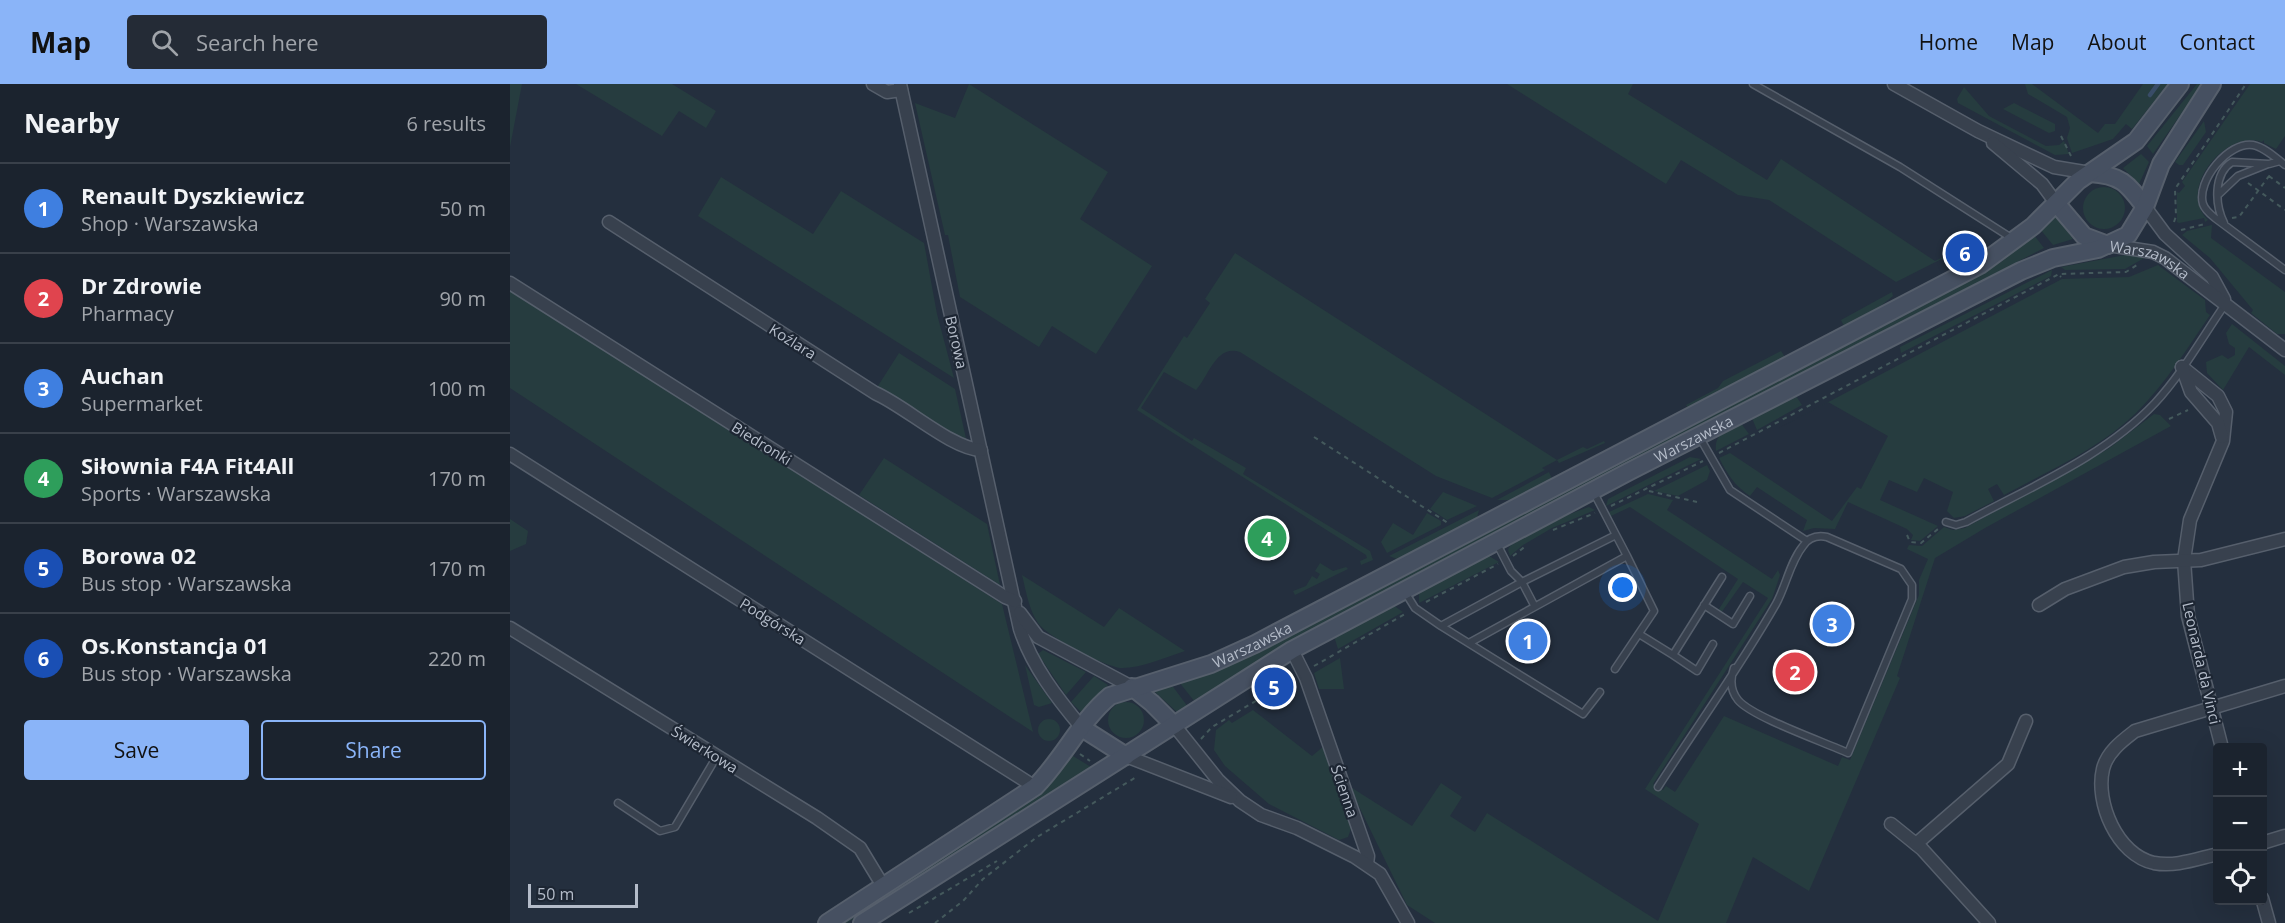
<!DOCTYPE html>
<html lang="en">
<head>
<meta charset="utf-8">
<style>
	body { margin:0; font-family:"Open Sans",sans-serif; background:#242b36; color:#f1f3f6 }
	.controls { position:absolute; right:18px; bottom:18px; display:grid; overflow:hidden; border-radius:6px; box-shadow:0 6px 24px #0002 }
	.controls button { width:54px; height:54px; display:grid; place-items:center; padding:0; border:0; border-bottom:2px solid #39404a; background:#1b232e; color:#f1f3f6; font:30px sans-serif }
	.scale { position:absolute; left:18px; bottom:15px; width:110px; box-sizing:border-box; padding-left:6px; border:3px solid #b4bcc9; border-top:0; font-size:16px; line-height:21px; white-space:nowrap; color:#b4bcc9; -webkit-text-stroke:4px #1d2633; paint-order:stroke }
	.you { position:absolute; left:1113px; top:504px; width:21px; height:21px; margin:-15px; border:4px solid #fff; border-radius:50%; background:#1a73e8; box-shadow:0 0 0 9px #1a73e833 }
	.badge { display:grid; place-items:center; width:39px; height:39px; border-radius:50%; background:#8ab4f8; color:#fff; font-size:20px; font-weight:700 }
	.pin { position:absolute; translate:-50% -50%; border:3px solid #fff; box-shadow:0 2px 6px #0006 }
	.list { margin:0; padding:0; list-style:none }
	h2 { display:flex; justify-content:space-between; align-items:center; height:78px; margin:0; padding:0 24px; font-size:26px }
	h2 small { font-size:20px; font-weight:400; color:#a0a4aa }
	.list li { display:grid; grid-template-columns:39px 1fr auto; gap:18px; align-items:center; box-sizing:border-box; height:90px; padding:0 24px; border-top:2px solid #39404a }
	.list b { display:block; font-size:22px; white-space:nowrap }
	.list p { margin:0; font-size:20px; white-space:nowrap; color:#a0a4aa }
	.list em { font-size:20px; font-style:normal; color:#a0a4aa }
	.actions { display:flex; gap:12px; padding:18px 24px }
	.actions a { flex:1; padding:14px 0; border:2px solid #8ab4f8; border-radius:6px; text-align:center; font-size:21px; color:#8ab4f8 }
	.actions .main { background:#8ab4f8; color:#111 }
	.icon { flex:none; width:33px; height:33px; fill:none; stroke:currentColor; stroke-width:2; stroke-linecap:round; stroke-linejoin:round }
	.map { position:relative; flex:none; width:1775px; height:839px; overflow:hidden }
	header { display:flex; align-items:center; gap:36px; box-sizing:border-box; height:84px; padding:0 30px; background:#8ab4f8; color:#111 }
	header strong { font-size:28px }
	nav { display:flex; gap:33px; margin-inline-start:auto; font-size:21px }
	.search { width:420px; height:54px; background:#242b36; display:flex; align-items:center; gap:15px; box-sizing:border-box; padding:0 21px; border-radius:6px; color:#a0a4aa; font-size:22px }
	main { display:flex }
	aside { flex:1; background:#1b232e }
	.map>svg:first-child { display:block }
	.green { fill:#263c3f }
	.lines { fill:none; stroke-linecap:round; stroke-linejoin:round }
	.stream { stroke:#394c67; stroke-width:4.5 }
	.lane-casing { stroke:#565f6c; stroke-width:9 }
	.street-casing { stroke:#565f6c; stroke-width:15 }
	.secondary-casing { stroke:#565f6c; stroke-width:20 }
	.path { stroke:#44595c; stroke-width:2; stroke-dasharray:4.5 4.5; stroke-linecap:butt }
	.lane { stroke:#38414e; stroke-width:6 }
	.street { stroke:#38414e; stroke-width:12 }
	.secondary { stroke:#465061; stroke-width:16 }
	.labels { text-anchor:middle; dominant-baseline:central; stroke-width:4.5; stroke-linejoin:round; paint-order:stroke }
	.street-label { font-size:15px; fill:#b4bcc9; stroke:#1d2633 }
</style>
</head>
<body>
<header>
<strong>Map</strong>
<div class="search"><svg class="icon" aria-label="search" viewBox="0 0 24 24"><circle cx="10" cy="10" r="6"/><path d="M15 15l6 6"/></svg>Search here</div>
<nav><a>Home</a><a>Map</a><a>About</a><a>Contact</a></nav>
</header>
<main>
<aside>
<h2>Nearby<small>6 results</small></h2>
<ul class="list">
<li><span class="badge" style="background:#3f7fe0">1</span><div><b>Renault Dyszkiewicz</b><p>Shop · Warszawska</p></div><em>50 m</em></li>
<li><span class="badge" style="background:#e0444e">2</span><div><b>Dr Zdrowie</b><p>Pharmacy</p></div><em>90 m</em></li>
<li><span class="badge" style="background:#3f7fe0">3</span><div><b>Auchan</b><p>Supermarket</p></div><em>100 m</em></li>
<li><span class="badge" style="background:#2e9e5b">4</span><div><b>Siłownia F4A Fit4All</b><p>Sports · Warszawska</p></div><em>170 m</em></li>
<li><span class="badge" style="background:#1a4fb4">5</span><div><b>Borowa 02</b><p>Bus stop · Warszawska</p></div><em>170 m</em></li>
<li><span class="badge" style="background:#1a4fb4">6</span><div><b>Os.Konstancja 01</b><p>Bus stop · Warszawska</p></div><em>220 m</em></li>
</ul>
<div class="actions"><a class="main">Save</a><a>Share</a></div>
</aside>
<div class="map">
<svg width="1775" height="839" viewBox="0 0 1775 839">
	<rect width="100%" height="100%" fill="#242f3e"/>
	<path class="green" d="M0,0h12l-12,63z
		M66,0h96l44,27 -10,17 -27,-17 -17,25z
		M459,0l139,88 -28,47 72,47 -56,88 -44,-28 -13,21 -79,-50 -12,-62h-3l-30,-132 40,15z
		M997,0h126l-5,10 139,86 14,-21 154,102 56,-27 -95,48 -127,-82 -31,-5 -57,-35 -15,24z
		M1515,0h7l66,49 7,-9h10l28,-40h25l-36,45 -6,-5 -13,15 -41,14 -5,-15 3,-10 -3,-11 -39,-23z
		M1687,0h5l-49,70 -6,-8z
		M1740,0h35v52l-9,13 -12,-6v-3l-2,2c-36,-13 -86,47 -54,78l-3,2 -1,-4 -25,5 -2,-1v-30l2,1 6,-7 -3,-4z
		M1454,3l25,29 57,30 13,-1 5,-4 5,13 -14,1 -97,-52 -1,-4z
		M1504,19l41,21v7l-6,2 -46,-24z
		M1694,37l2,11 -23,33h-4l-4,-3z
		M1631,70l8,8 -10,22 -16,-16z
		M211,93l92,57 28,-43 83,52 13,71 17,64 -256,-162z
		M1573 124a21 21 0 1 1 42 0a21 21 0 1 1-42 0Z
		M1547,132l16,23 -20,6 -13,-16z
		M1702,141l-1,13 74,54v42h-8l-26,-21 2,-3 -43,-52 -28,-23 5,-4z
		M1524,151l10,13 -703,365 -146,89 -16,-20 78,-30 715,-373 29,-17z
		M725,169l322,207 26,-13 4,2 17,-8 1,2 -46,20 -2,-3 -15,8 3,2 -53,28 -56,-22 -196,-124c-24,-8 -31,24 -44,38l-32,-18 -23,36 51,33 2,-3 52,30 -3,6 127,77 3,9 -12,5 -1,-4 7,-3 -1,-3 -229,-145 47,-74 3,2 23,-35 -5,-4z
		M1626,169l10,4 -21,12 -60,1 -4,-3z
		M1648,181l47,35 1,12 4,3c-23,34 -45,69 -74,98 -37,36 -88,58 -132,82l-7,-11 -9,5 6,12 -29,15 -11,2 -7,-7 6,-19 -29,-14 -7,14 -28,-12 -9,20 58,26 -18,15 -9,-1 2,-5 -6,-6 -59,-27 -13,27 -21,-1 -11,3 4,-11 -50,-33 -7,9c-16,-11 -22,-21 -31,-38l11,-5 102,68 25,-34 4,2 27,-53 -60,-34 -66,35 300,-158 67,-2z
		M1542,186l-1,6 -150,77 -1,-6z
		M0,205l492,315 31,128 -523,-344z
		M1382,208l1,4 -16,13 -33,17 -3,-6z
		M1722,240l53,42v9l-36,-28 -26,43 -16,-17 -1,-11 16,-7 6,4 7,-4v-7l-6,-4 -3,-11z
		M1271,267l4,6 -97,51 -2,-3 32,-17 5,-7z
		M389,269l56,36 12,54 -91,-54z
		M1286,312l6,9 -45,25 -6,-14z
		M1644,330l6,1 11,11 -186,102 -50,30 -38,118 3,2 -91,213 -56,-34 -27,66h-291l-28,-18 -58,-119 63,40 29,-43 21,14 -12,19 25,16 12,-19 171,108 41,-97 -54,-35 123,-191 -25,-16 -22,31 -2,-4 19,-30 -108,-72 -19,9 -2,-4 39,-18 25,6 -6,10 105,69 6,-9 2,5 -8,24 -119,185 10,6 3,-4 9,6 49,-76 114,50 4,-9 8,3 69,-165v-15l9,-21 -21,-10 2,-4 13,1 22,-19 9,3 12,-2 143,-79z
		M1230,338l9,12 -33,17c-2,-17 11,-22 24,-29z
		M1180,373l11,2 -95,47 2,-7z
		M374,374l103,66 13,61 -141,-90z
		M1197,381l3,6 -3,9 -29,16 -24,-5z
		M1039,388l3,7 -42,21h-13z
		M933,408l34,14 -30,14 -17,-11z
		M1079,423l6,3 -43,18 -29,17 -13,11 -2,-6c5,-16 65,-37 81,-43z
		M969,426l-3,11 -79,38 -8,-3z
		M917,429l14,8v4l-54,28 -6,-11 12,-19 20,12z
		M0,435l18,12 -2,13 -16,7z
		M979,472l10,6 -80,41v-10l4,-3z
		M810,479l13,8 13,-4 2,2 -53,26 -2,-4 13,-5 6,-10 5,3 3,-5 -5,-3z
		M512,491l82,52 15,-19 66,43c-19,6 -43,17 -63,17 -15,0 -76,-32 -84,-45 -9,-13 -12,-32 -16,-48z
		M883,521l10,7 -65,37 -4,-13z
		M533,566l43,22 -20,23 -28,-41z
		M830,574l4,31h-25l-5,-16z
		M515,581l27,38 -13,4 -5,-2z
		M584,592l14,9 -27,27 -10,-10z
		M661,600l17,23 -10,6 -23,-21v-3z
		M598 636a18 18 0 1 1 36 0a18 18 0 1 1-36 0Z
		M743,626l59,46 12,-10 28,80 -4,11 -9,3 -70,-36 -44,-38 -11,-16 2,-20 13,-10 3,3z
		M528 646a11 11 0 1 1 22 0a11 11 0 1 1-22 0Z
		M563,672l18,11 -244,156h-8l190,-122 25,-22z"/>
	<g class="lines">
		<path class="stream" d="M1640,11l8,-11"/>
		<defs>
			<path id="lane" d="M1243,0l147,83 113,72
				M1775,81c-9,-7 -21,-18 -32,-20 -24,-4 -57,36 -50,59 2,6 7,10 12,14l70,52
				M1709,110l19,-18 30,-12
				M1714,139c-9,-18 -11,-49 8,-61l37,2 11,-3
				M1190,354l30,52 77,51
				M1436,438l10,3 10,-3c64,-35 138,-65 189,-119 27,-29 48,-67 71,-100
				M1106,451l11,21
				M987,460l14,27 11,11 94,-47 -23,-44
				M895,508l10,16 26,18
				M1024,521l-12,-23 -81,44 142,88 17,-22
				M1194,521l29,19 17,-28
				M1129,550l34,21 49,-78
				M959,559l158,-87 27,55 -39,58
				M1163,571l24,16 16,-27
				M1148,703c39,-61 82,-120 118,-183 10,-18 14,-42 27,-58 6,-9 14,-11 24,-9l74,32 11,16v14l-64,154c-24,-11 -96,-36 -110,-53 -8,-10 -8,-21 -4,-32
				M108,719l42,28 15,-4 42,-71"/>
			<g id="street">
				<path d="M363,0l14,8 14,-2"/>
				<path d="M390,0l120,545c12,37 37,69 62,99"/>
				<path d="M1384,0l84,47 76,36 36,6"/>
				<path d="M1483,59l49,41 14,19"/>
				<path d="M1635,123l20,27 47,43 12,22"/>
				<path d="M99,138l266,171c30,13 77,56 106,57"/>
				<path id="s1" d="M1598,161l45,7 12,6 120,92"/>
				<path d="M0,199l495,314 10,4"/>
				<path d="M1672,283l36,29 8,16 -3,29 -33,79 -6,40 4,56 34,132"/>
				<path d="M1672,283l9,25 27,31 4,14"/>
				<path d="M0,370l525,333"/>
				<path d="M1529,521l26,-16 59,-22 30,-5 47,-2 84,-21"/>
				<path d="M510,529l18,24 94,50"/>
				<path d="M0,544l307,190 43,30 23,38"/>
				<path d="M782,566l14,28 62,178 -1,8"/>
				<path d="M664,641l44,55 22,21 21,14 36,13 58,29 25,17 28,49"/>
				<path d="M616,672l105,41"/>
				<path d="M1381,740l31,25 67,74"/>
				<path d="M1752,759l23,-7"/>
				<path d="M1406,760l92,-80 18,-43"/>
				<path d="M1708,770c-22,5 -42,13 -64,9 -37,-8 -59,-61 -51,-94 4,-17 19,-28 32,-38l150,-45"/>
				<path d="M1752,814l7,25"/>
			</g>
			<g id="secondary">
				<path d="M1580,89c31,2 37,10 55,34"/>
				<path d="M1546,119l28,33 24,9"/>
				<path d="M622,603l20,16 22,22"/>
				<path d="M572,644l44,28"/>
				<path id="s2" d="M317,839l208,-136c28,-28 45,-66 75,-91l101,-32 44,-20 725,-379 53,-39 45,-45 58,-40 44,-57"/>
				<path id="s3" d="M352,839l430,-273 336,-178 393,-201 32,-13 45,-9 30,-14 17,-28 16,-43 51,-80"/>
			</g>
		</defs>
		<use href="#lane" class="lane-casing"/>
		<use href="#street" class="street-casing"/>
		<use href="#secondary" class="secondary-casing"/>
		<path class="path" d="M1551,52l10,20
			M1759,92l16,12
			M1738,99l37,27
			M1722,134l7,-1 30,-41 -2,-1
			M1664,138l2,-6 -1,-27 71,-105
			M1671,146l24,-6
			M1550,192l1,1
			M1659,335l19,-9
			M804,353l134,86
			M1209,369l340,-179 67,-2 14,-9
			M1139,407l48,11
			M1101,422l92,-45
			M1043,446l42,-17
			M1397,451l3,7 11,1 17,-14
			M1003,472l14,-11
			M916,518l72,-38
			M804,582l91,-52
			M691,655l11,-12 79,-47
			M570,670l10,7
			M399,829l88,-52
			M425,839l28,-22 20,-22 54,-42 101,-61"/>
		<use href="#lane" class="lane"/>
		<use href="#street" class="street"/>
		<use href="#secondary" class="secondary"/>
	</g>
	<g class="labels">
		<g class="street-label">
			<text stroke="none"><textPath href="#s1" startOffset="45">Warszawska</textPath></text>
			<text transform="translate(283 257) rotate(32)">Koźlara</text>
			<text transform="translate(447 258) rotate(77)">Borowa</text>
			<text stroke="none"><textPath href="#s3" startOffset="963">Warszawska</textPath></text>
			<text transform="translate(252 359) rotate(32)">Biedronki</text>
			<text transform="translate(263 537) rotate(32)">Podgórska</text>
			<text stroke="none"><textPath href="#s2" startOffset="518">Warszawska</textPath></text>
			<text transform="translate(1692 579) rotate(77)">Leonarda da Vinci</text>
			<text transform="translate(195 665) rotate(32)">Świerkowa</text>
			<text transform="translate(835 707) rotate(71)">Ścienna</text>
		</g>
	</g>
</svg>
<div class="controls">
<button>+</button>
<button>−</button>
<button><svg class="icon" aria-label="locate" viewBox="0 0 24 24"><circle cx="12" cy="12" r="6"/><path d="M12 2v4M12 18v4M2 12h4M18 12h4"/></svg></button>
</div>
<div class="scale">50 m</div>
<div class="you"></div>
<div class="pin badge" style="left:1018px;top:557px;background:#3f7fe0">1</div>
<div class="pin badge" style="left:1285px;top:588px;background:#e0444e">2</div>
<div class="pin badge" style="left:1322px;top:540px;background:#3f7fe0">3</div>
<div class="pin badge" style="left:757px;top:454px;background:#2e9e5b">4</div>
<div class="pin badge" style="left:764px;top:603px;background:#1a4fb4">5</div>
<div class="pin badge" style="left:1455px;top:169px;background:#1a4fb4">6</div>
</div>
</main>
</body>
</html>
